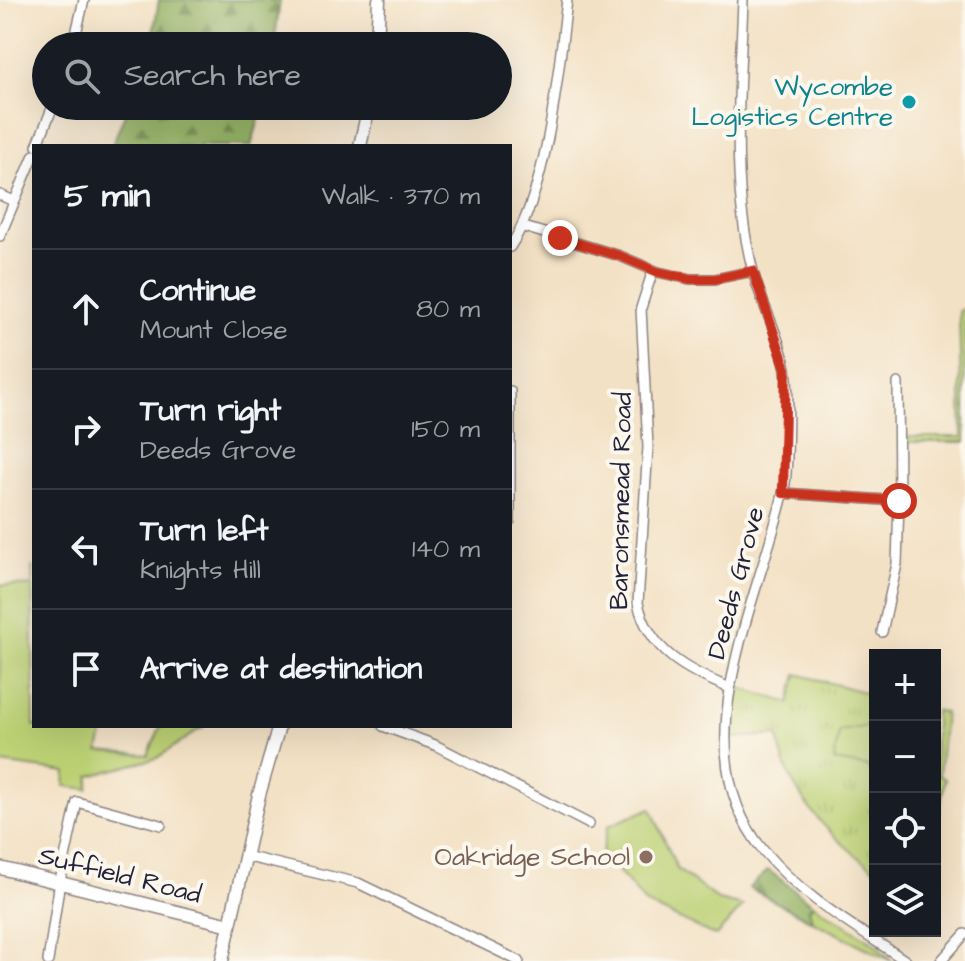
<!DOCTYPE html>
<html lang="en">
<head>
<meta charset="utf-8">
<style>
	body { margin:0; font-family:"Architects Daughter",sans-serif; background:#242831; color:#f1f3f6 }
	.controls { position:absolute; right:24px; bottom:24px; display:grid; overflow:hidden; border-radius:0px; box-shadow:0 8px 32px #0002 }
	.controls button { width:72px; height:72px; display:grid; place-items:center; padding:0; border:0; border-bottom:2px solid #363941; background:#171b24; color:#f1f3f6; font:40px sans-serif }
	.stop { position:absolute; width:24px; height:24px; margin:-18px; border:6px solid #c8321e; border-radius:50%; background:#fff }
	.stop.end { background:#c8321e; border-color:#fff; box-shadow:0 2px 8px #0008 }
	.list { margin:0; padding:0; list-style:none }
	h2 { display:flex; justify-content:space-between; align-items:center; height:104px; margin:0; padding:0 32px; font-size:34px }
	h2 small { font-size:26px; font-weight:400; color:#9ea1a6 }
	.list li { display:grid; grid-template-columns:52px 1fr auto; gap:24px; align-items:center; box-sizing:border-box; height:120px; padding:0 32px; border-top:2px solid #363941 }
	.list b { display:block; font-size:30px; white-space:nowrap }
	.list p { margin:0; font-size:26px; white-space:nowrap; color:#9ea1a6 }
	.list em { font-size:26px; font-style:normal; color:#9ea1a6 }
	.icon { flex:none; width:44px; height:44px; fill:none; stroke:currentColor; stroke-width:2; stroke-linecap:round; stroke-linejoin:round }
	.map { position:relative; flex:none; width:965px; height:961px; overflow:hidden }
	.search { position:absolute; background:#171b24; box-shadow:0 8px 32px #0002; left:32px; top:32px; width:480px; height:88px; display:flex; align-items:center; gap:20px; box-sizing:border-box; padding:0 28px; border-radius:44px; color:#9ea1a6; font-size:30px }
	.panel { position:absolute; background:#171b24; box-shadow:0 8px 32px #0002; left:32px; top:144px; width:480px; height:584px; border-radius:0px }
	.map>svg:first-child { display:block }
	.grass { fill:url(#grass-tufts); stroke:#6f7957; stroke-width:2 }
	.forest { fill:url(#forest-firs); stroke:#5c6a50; stroke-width:2 }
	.park { fill:#bcd073; stroke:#6f7957; stroke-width:2 }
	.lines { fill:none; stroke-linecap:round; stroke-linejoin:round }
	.street-casing { stroke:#8a8280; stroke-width:12 }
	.secondary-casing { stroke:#8a8280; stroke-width:15 }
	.street { stroke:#fff; stroke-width:9 }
	.secondary { stroke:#fff; stroke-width:12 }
	.route { stroke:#c8321e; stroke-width:10 }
	.culture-dot { fill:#0f9aa8; stroke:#fbf7ec; stroke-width:3 }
	.education-dot { fill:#8d6e63; stroke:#fbf7ec; stroke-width:3 }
	.labels { text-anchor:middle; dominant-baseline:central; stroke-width:8; stroke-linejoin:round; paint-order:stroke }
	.culture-label { font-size:26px; fill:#0d838f; stroke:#fbf7ec; text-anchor:end }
	.street-label { font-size:26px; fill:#22223b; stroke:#fbf7ec }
	.education-label { font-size:26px; fill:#785e54; stroke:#fbf7ec; text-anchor:end }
</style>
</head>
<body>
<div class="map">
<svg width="965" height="961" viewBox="0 0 965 961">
	<defs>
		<pattern id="grass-tufts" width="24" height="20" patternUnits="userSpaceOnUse" patternTransform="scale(2)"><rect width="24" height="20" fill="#bcd073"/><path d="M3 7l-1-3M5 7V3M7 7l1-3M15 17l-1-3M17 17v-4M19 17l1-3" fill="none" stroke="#a1b264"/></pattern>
		<pattern id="forest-firs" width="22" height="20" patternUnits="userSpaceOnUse" patternTransform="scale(2)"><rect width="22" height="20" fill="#95b265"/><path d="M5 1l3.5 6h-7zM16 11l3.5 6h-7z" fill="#799054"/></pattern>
	</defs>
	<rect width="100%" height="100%" fill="#fbf7ec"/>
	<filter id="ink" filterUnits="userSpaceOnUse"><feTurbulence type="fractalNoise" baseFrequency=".0125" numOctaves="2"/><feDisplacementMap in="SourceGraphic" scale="16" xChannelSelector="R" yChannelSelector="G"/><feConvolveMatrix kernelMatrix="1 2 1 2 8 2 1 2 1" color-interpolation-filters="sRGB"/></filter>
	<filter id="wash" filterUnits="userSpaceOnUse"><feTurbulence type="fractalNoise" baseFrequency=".006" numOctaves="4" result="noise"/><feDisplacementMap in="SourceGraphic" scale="32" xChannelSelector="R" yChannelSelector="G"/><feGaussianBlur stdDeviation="1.8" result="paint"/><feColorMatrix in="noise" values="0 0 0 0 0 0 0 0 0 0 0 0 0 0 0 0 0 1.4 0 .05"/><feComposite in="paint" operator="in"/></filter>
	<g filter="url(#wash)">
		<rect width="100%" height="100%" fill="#f3e1c5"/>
		<path class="grass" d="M797,674l78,21v174c-44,-30 -91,-78 -97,-134l-46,3 5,-51 53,16z
			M935,710l10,3 -6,62 6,4 -10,58z
			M813,904l61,39 18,18 -80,-40 -3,-12z"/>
		<path class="forest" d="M159,0h121l-6,46h-123z
			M128,106h135l-12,40h-139z
			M768,870l45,34 -4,5 3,12 -63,-33z"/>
		<path class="park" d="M965,309v133h-57v-5h54l-3,-127z
			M32,566l2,160h71l-6,25 49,4 13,-29 42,1 -46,31 -67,18 -2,13 -23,-3 1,-14 -66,-9v-178l32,1z
			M875,725v43l-41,-7 5,-30z
			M651,808l26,61 41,31 25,6 -27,30 -70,-32 -44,-52 6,-26z"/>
	</g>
	<g filter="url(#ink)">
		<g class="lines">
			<defs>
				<path id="street" d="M743,0c-3,90 -13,184 10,271 8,33 27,65 33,98 3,19 2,102 -2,121 -24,109 -105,259 -21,360 39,47 92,77 143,111
					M73,46l11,-46
					M37,146l16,-40
					M0,195l14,6
					M524,227l96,29 38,16 32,7h25l38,-8
					M0,236l34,-81
					M510,247c38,-56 49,-179 57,-247
					M653,270l-12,38 7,139 -10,156c11,48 49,68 92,85
					M898,383l1,118
					M510,391v130
					M783,493l116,8 -2,63 -15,68
					M383,726l52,19 154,79
					M245,856l113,27 161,78
					M48,961l12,-80 17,-79 84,23
					M941,961l24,-27"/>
				<path id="secondary" d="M377,46l2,-46
					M360,146l9,-40
					M0,868l230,57
					M222,961l37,-166 20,-69"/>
			</defs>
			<use href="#street" class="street-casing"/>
			<use href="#secondary" class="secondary-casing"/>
			<use href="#street" class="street"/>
			<use href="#secondary" class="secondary"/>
		</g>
	</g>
	<g class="lines" filter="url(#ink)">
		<path class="route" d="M560,238l60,18 38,16 32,7h25l38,-8 33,98 -3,124 116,8"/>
	</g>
	<circle class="culture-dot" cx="909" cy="102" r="8"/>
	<circle class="education-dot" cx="646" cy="857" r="8"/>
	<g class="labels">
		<g class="culture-label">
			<text x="893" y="87">Wycombe<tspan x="893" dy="30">Logistics Centre</tspan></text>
		</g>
		<g class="street-label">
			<text transform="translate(621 501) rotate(-89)">Baronsmead Road</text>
			<text transform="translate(736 583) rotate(-75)">Deeds Grove</text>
			<text transform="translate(120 875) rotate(14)">Suffield Road</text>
		</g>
		<g class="education-label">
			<text x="630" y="857">Oakridge School</text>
		</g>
	</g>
</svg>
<div class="controls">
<button>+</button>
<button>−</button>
<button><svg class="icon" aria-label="locate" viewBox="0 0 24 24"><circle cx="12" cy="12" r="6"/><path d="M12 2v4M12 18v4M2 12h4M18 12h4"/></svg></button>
<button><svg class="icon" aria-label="layers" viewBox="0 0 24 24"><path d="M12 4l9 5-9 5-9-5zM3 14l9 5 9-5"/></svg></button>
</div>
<div class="stop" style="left:899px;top:501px"></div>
<div class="stop end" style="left:560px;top:238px"></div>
<div class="search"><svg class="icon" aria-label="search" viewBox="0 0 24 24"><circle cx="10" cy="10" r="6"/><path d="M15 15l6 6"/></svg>Search here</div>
<section class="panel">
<h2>5 min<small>Walk · 370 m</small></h2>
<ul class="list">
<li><svg class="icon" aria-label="ahead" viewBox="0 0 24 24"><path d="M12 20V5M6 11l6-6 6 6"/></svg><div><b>Continue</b><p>Mount Close</p></div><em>80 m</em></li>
<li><svg class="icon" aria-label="right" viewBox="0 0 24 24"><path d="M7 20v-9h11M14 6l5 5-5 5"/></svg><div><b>Turn right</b><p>Deeds Grove</p></div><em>150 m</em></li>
<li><svg class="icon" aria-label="left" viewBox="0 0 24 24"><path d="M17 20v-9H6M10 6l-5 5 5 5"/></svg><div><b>Turn left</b><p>Knights Hill</p></div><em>140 m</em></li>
<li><svg class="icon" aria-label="arrive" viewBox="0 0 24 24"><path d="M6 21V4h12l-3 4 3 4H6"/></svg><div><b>Arrive at destination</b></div></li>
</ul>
</section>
</div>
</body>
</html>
